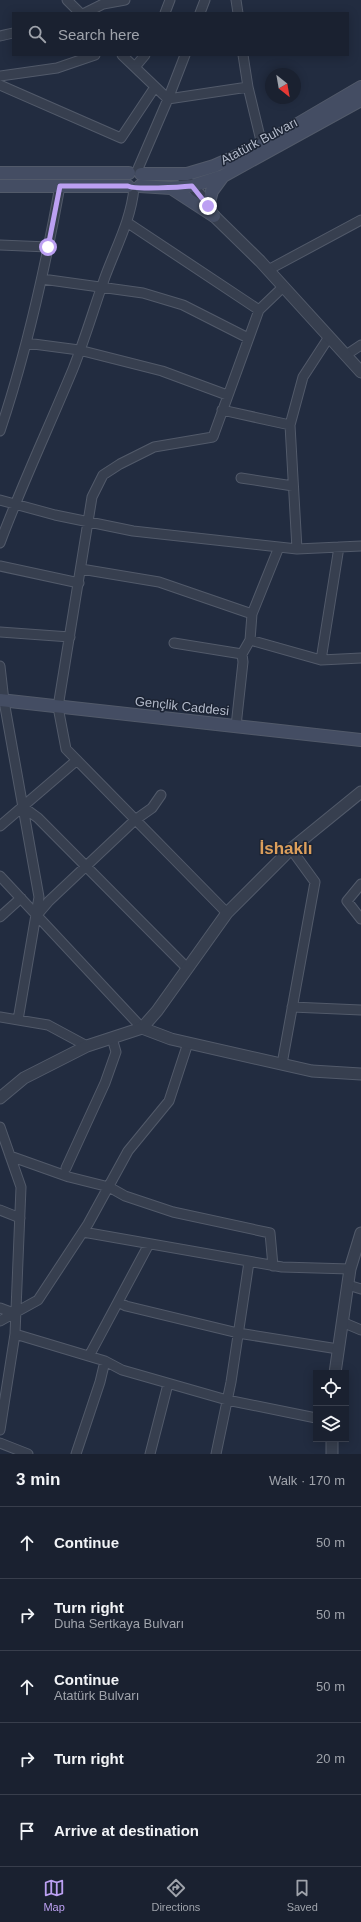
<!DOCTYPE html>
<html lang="en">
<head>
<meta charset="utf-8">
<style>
	body { margin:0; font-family:Helvetica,sans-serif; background:#232938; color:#f1f3f6 }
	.controls { position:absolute; right:12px; bottom:12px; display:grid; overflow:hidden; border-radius:0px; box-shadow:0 2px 10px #0003 }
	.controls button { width:36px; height:36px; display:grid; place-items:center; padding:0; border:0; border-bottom:1px solid #383e4c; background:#1a2130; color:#f1f3f6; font:20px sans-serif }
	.compass { position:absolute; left:265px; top:68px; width:36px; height:36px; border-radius:50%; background:#1a2130; box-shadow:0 2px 10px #0003; rotate:149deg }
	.stop { position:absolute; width:12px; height:12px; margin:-9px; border:3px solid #bca0f2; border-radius:50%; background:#fff }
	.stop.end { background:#bca0f2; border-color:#fff; box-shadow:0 1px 4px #0008 }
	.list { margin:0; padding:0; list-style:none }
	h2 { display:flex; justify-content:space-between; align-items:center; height:52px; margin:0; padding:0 16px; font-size:17px }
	h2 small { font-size:13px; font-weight:400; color:#9fa3ab }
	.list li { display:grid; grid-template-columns:26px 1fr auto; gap:12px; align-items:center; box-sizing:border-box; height:72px; padding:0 16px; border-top:1px solid #383e4c }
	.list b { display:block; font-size:15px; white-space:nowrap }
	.list p { margin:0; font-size:13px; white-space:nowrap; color:#9fa3ab }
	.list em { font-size:13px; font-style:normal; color:#9fa3ab }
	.icon { flex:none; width:22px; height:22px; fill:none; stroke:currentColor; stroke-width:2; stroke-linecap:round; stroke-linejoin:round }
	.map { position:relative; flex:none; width:361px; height:1454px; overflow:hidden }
	.search { position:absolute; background:#1a2130; box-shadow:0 2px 10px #0003; left:12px; right:12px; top:12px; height:44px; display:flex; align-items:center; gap:10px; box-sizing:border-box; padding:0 14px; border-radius:0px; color:#9fa3ab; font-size:15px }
	.sheet { height:412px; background:#1a2130 }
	nav { display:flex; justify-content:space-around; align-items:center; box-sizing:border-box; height:56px; border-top:1px solid #383e4c; background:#1a2130; font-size:11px; color:#9fa3ab }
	nav a { display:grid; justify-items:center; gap:2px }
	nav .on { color:#bca0f2 }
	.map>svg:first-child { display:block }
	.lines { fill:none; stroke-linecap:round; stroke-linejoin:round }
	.minor-casing { stroke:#525a6a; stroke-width:11 }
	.tertiary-casing { stroke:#525a6a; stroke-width:13 }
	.secondary-casing { stroke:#525a6a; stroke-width:14 }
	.minor { stroke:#373f4f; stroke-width:9 }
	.tertiary { stroke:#373f4f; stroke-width:11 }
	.secondary { stroke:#444d63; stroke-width:12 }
	.route { stroke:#bca0f2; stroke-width:5 }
	.labels { text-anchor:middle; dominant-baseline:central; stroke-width:3; stroke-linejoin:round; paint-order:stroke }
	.street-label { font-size:13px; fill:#b3baca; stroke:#1c2434 }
	.district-label { font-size:17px; font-weight:bold; fill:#dc9f5c; stroke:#1c2434 }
</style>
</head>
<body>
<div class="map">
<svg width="361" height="1454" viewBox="0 0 361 1454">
	<rect width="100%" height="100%" fill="#222c40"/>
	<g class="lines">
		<defs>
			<path id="minor" d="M67,0l13,13
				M236,0l2,13
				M85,13l18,-9 22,-4
				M165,13l5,-13
				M200,13l5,-13
				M0,36l13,-3
				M122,55l46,44 80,-12
				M243,55l5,32 14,58
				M135,67l10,-12
				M0,76l57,-8 38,-13
				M0,85l121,53 34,-51
				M137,171l31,-72 17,-44
				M128,223l131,87
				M0,245l48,2
				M268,270l93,-50
				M42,279l101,14 40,12 65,33
				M26,343l53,7 83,21 65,24
				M346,355l15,-10
				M222,410l68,15
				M0,431c27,-80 45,-162 60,-245
				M241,478l52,8
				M0,500l55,15 78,16 164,18 64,-3
				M0,543c22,-59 49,-116 73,-174 12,-30 21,-61 32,-92 11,-30 26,-57 29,-89
				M297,549l-7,-124 13,-48 26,-40
				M0,566l79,17
				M81,569l78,13 93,32
				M0,632l70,5
				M250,640l71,20 40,-2
				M174,643l68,11
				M321,660l18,-113
				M0,666l4,35 35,196 -21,123
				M236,726l7,-64 -1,-8 8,-14 2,-26 27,-67
				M23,807l15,11 149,150
				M0,826l77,-66
				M0,876l142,152
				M361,884l-14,17 14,18
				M227,913l-161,-164 -8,-42 34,-210 11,-22 17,-11 34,-17 59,-10 46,-127 24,-23
				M37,915l12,-14 86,-81 17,-12 9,-13
				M0,917l21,-19
				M292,1007l69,3
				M0,1017l48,8 39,21
				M282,1064l33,-182 -24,-33
				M0,1127l21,60 -6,147 -15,96
				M10,1156l59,21 40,10 16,9 48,16 97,21 3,33
				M66,1168l39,-85 11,-31 -4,-14
				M0,1210l20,8
				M83,1232l199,35 68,2
				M348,1285l13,4
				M118,1302l8,4 112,27 100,16
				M0,1308l16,6
				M0,1321l38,-21 50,-76 40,-73 41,-50 19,-58
				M342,1322l19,8
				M15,1334l90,27 -5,21 -24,72
				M89,1356l60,-112
				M105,1361l17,9 105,30 89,18
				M0,1443l28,11
				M150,1454l18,-70
				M216,1454l15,-72 18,-120"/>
			<path id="tertiary" d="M180,174l20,21 14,21 46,45 101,111
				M142,1028l29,11 141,32 49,3
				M0,1098l24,-20 63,-32 55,-18 15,-17 70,-98 64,-64 70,-57
				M335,1373l15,-104 11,-36
				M332,1439v15"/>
			<path id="secondary" d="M0,173h129
				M141,174h46l27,-8 48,-21 99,-58
				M0,186h128
				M140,186l31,2 21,-2 31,-10 138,-76
				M171,188l43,28
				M208,206l4,-15 11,-15
				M0,700l361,40"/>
		</defs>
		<use href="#minor" class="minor-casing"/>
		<use href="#tertiary" class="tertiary-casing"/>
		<use href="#secondary" class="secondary-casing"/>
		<use href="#minor" class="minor"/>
		<use href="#tertiary" class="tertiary"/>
		<use href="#secondary" class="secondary"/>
	</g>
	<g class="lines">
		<path class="route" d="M48,247l12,-61h68c6,4 54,1 64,0l16,20"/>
	</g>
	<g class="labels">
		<g class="street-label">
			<text transform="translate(259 141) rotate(-28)">Atatürk Bulvarı</text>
			<text transform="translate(182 706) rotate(6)">Gençlik Caddesi</text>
		</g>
		<g class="district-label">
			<text x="286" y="848">İshaklı</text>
		</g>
	</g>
</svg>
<div class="controls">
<button><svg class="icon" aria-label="locate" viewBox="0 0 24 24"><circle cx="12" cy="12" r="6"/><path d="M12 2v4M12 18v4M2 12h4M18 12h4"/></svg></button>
<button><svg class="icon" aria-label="layers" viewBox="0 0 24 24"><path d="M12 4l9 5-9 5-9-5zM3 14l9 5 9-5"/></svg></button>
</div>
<svg class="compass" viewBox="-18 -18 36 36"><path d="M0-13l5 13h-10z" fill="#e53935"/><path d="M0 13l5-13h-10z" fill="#9fa3ab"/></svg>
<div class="stop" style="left:48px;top:247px"></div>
<div class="stop end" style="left:208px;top:206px"></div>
<div class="search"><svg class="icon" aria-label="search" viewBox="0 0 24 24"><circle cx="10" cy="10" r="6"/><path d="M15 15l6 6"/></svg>Search here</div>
</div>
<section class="sheet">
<h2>3 min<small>Walk · 170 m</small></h2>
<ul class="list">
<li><svg class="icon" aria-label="ahead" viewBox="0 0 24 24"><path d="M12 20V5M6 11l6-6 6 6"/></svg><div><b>Continue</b></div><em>50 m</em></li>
<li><svg class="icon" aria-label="right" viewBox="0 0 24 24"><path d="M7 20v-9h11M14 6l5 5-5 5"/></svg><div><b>Turn right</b><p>Duha Sertkaya Bulvarı</p></div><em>50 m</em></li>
<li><svg class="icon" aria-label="ahead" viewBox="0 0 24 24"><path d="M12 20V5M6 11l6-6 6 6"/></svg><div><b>Continue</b><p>Atatürk Bulvarı</p></div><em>50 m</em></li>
<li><svg class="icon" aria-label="right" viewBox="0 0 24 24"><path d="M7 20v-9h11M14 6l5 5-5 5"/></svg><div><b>Turn right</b></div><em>20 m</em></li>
<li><svg class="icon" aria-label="arrive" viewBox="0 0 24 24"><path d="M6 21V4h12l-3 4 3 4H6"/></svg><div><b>Arrive at destination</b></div></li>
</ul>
</section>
<nav>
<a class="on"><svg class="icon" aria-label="map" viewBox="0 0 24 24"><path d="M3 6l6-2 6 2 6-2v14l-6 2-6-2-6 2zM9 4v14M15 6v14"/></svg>Map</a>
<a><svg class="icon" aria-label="directions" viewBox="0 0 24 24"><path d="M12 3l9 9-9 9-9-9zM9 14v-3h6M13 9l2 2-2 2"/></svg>Directions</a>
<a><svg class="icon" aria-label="saved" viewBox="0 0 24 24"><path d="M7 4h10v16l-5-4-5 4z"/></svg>Saved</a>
</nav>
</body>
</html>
